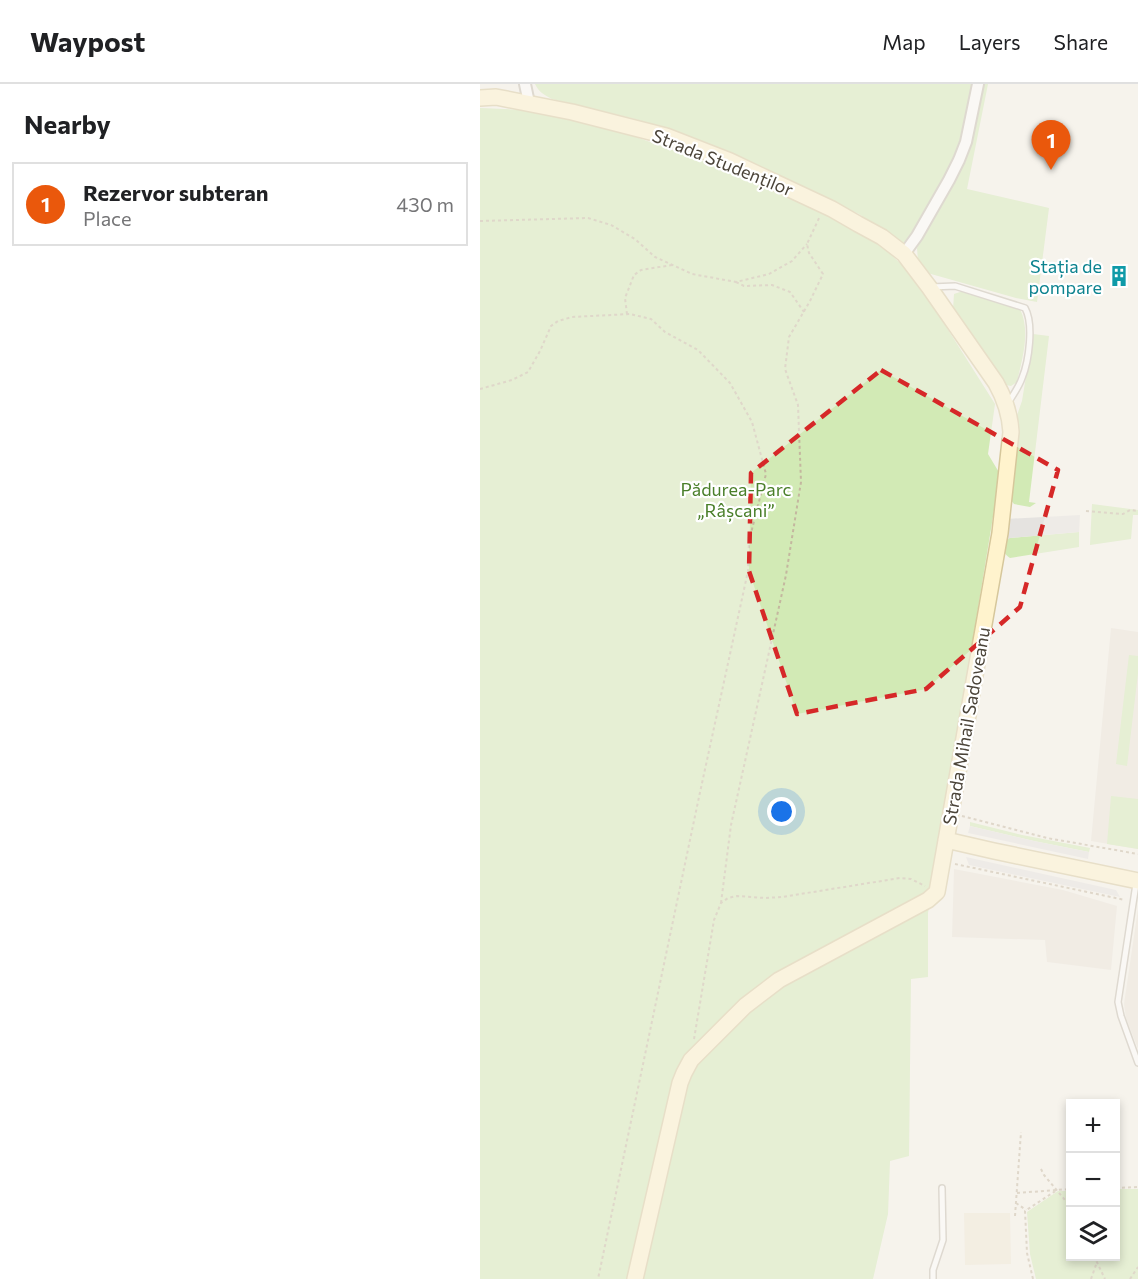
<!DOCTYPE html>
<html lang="en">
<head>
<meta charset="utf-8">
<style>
	body { margin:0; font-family:Commissioner,sans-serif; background:#f2f2f2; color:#202124 }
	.controls { position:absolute; right:18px; bottom:18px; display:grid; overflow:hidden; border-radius:0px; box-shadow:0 3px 9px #0003 }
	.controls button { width:54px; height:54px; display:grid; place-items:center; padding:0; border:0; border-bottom:2px solid #e0e0e0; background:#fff; color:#202124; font:30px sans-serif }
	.you { position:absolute; left:302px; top:728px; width:21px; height:21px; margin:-15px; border:4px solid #fff; border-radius:50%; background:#1a73e8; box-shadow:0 0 0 9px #1a73e833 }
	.badge { display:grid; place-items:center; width:39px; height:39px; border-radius:50%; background:#ea580c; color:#fff; font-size:20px; font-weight:700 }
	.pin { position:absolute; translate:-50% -50px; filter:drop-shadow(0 2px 3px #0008) }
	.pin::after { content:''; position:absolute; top:32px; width:21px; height:18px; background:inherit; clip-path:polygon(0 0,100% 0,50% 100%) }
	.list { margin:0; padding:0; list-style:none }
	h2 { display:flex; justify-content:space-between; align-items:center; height:78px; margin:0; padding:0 24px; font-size:26px }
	h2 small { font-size:20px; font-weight:400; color:#757577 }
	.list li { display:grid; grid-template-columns:39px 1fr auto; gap:18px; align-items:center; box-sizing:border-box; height:84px; margin:0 12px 12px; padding:0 12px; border:2px solid #e0e0e0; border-radius:0px }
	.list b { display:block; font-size:22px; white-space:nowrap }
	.list p { margin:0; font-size:20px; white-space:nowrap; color:#757577 }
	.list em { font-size:20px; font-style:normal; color:#757577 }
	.icon { flex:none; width:33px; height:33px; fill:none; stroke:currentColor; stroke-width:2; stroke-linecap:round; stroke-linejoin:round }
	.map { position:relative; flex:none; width:658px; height:1195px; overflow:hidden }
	header { display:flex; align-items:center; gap:36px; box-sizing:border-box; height:84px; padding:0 30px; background:#fff; border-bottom:2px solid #e0e0e0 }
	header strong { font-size:28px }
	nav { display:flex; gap:33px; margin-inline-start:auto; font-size:21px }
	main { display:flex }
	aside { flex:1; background:#fff }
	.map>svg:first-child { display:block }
	.residential { fill:#eae5da }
	.education { fill:#efe8d6 }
	.green { fill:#d2eab5 }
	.parking { fill:#e5e3e0 }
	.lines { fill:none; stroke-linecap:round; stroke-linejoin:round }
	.lane-casing { stroke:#c2bbae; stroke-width:8 }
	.street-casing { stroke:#c2bbae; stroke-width:14 }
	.secondary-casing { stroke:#d6c79b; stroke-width:18 }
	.path { stroke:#c4b79f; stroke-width:2; stroke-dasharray:3 3; stroke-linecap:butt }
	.lane { stroke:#fff; stroke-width:5 }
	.street { stroke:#fff; stroke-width:10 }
	.secondary { stroke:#fff3cd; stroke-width:15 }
	.marked { fill:none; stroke:#d62828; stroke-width:4.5; stroke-dasharray:12 8; stroke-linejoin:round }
	.labels { text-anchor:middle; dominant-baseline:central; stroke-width:4.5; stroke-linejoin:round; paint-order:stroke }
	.street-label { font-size:18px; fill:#4b4439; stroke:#fff }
	.culture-label { font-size:18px; fill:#0d838f; stroke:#fff; text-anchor:end }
	.park-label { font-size:18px; fill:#4a7f2a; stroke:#fff }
</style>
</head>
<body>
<header>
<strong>Waypost</strong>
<nav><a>Map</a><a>Layers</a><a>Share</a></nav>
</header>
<main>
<aside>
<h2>Nearby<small></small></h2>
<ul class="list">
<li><span class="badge">1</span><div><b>Rezervor subteran</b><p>Place</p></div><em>430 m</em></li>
</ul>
</aside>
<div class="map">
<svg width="658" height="1195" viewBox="0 0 658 1195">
	<rect width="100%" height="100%" fill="#f6f3ec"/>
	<path class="residential" d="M631,544l27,4v217l-47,-8z
		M474,785l109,21 54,16 -6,64 -64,-8 -2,-22 -93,-3z
		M658,825v140l-12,-31 -2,-14z"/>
	<path class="education" d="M484,1129h46l1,51 -46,1z"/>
	<path class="green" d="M55,0h438l-8,40 -14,43 -37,67 -10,9 -8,-3 -37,-26 -130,-62 -48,-19 -46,-14 -83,-20c-8,-4 -13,-7 -17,-15z
		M502,0h6l-21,105 82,19 -12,94 -21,-4 -92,-26 -6,-11 -1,-13 28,-53 17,-27 9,-24z
		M0,24l44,2 47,9 62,17 54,19 68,27 73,33 54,31 21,20 18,21 74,117 -7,50 12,20 -72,439v64l-17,2 -2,177 -19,5 -2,53 -15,65h-393z
		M483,207l57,18c11,23 2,50 -3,73l-6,4 -5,-1 -53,-75 1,-16z
		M553,250l16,2 -20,166 7,1 -6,4 -16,-3 -6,-8 8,-78 6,-17z
		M612,420l46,6v5h-5l-2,24 -41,6z
		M599,448v15l-69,11c-6,-4 -7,-7 -7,-15l6,-5z
		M649,571l9,1v17l-11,93 -11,-2z
		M631,712l27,3v50l-31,-5z
		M490,738l52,13 68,13 -1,4 -55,-11 -64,-15z
		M636,1105h22v90h-102l-6,-25 -3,-42 31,-21h12v65h46z"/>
	<path class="parking" d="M600,431l-1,17 -69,6 -7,5 3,-24z
		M490,742l64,15 55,11 -1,7 -120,-26z
		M486,773l150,33 4,7 -151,-32z"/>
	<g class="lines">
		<defs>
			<path id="lane" d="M451,203l24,-1 70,22c9,16 4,53 -3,70 -3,9 -9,17 -14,25
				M656,800l-18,118 3,14 17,47
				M453,1195v-9l10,-30 -1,-52"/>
			<path id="street" d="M45,0l4,19
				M424,170l13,-18 32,-56 10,-20 7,-18 12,-58"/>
			<path id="secondary" d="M0,14l16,-1 76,15 94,24 64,25 38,18 64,30 26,15 24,13 22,17 25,33 67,96c9,16 14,31 15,49l-11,101 -63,359 -9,8 -149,80 -34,26 -54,54 -7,13 -4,10 -45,196
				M466,756l48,11 144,30"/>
		</defs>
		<use href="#lane" class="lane-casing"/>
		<use href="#street" class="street-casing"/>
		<use href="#secondary" class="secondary-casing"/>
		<path class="path" d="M0,137l108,-3 23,7 24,14 20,18 37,17 44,8 33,-8 23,-13 15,-17
			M256,198l8,4 28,-1 18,7 14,20
			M147,230l-2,-16 9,-23 7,-5 31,-5
			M0,305l32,-9 16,-8 12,-21 11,-25 7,-5 14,-4 58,-3 21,5 14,13 33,18 32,33 22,39 14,52 -17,67 -1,30 -49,226 -101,482
			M606,427l37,3 7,-4 8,1
			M482,732l85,22 91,16
			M475,780l170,36
			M241,819l10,-78 55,-250 15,-93 -3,-77 -13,-36 4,-32 21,-36 13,-27 -14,-21 -2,-9 13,-28
			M214,955l20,-119 7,-17 7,-5 9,-2 28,2 17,-1 118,-19 11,1 14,7
			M561,1085l3,6 26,31
			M636,1104l22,-1
			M537,1109l53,-4
			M536,1119l10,7
			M535,1132l6,-84
			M614,1172l11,23
			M553,1195l-6,-26 -2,-42 32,-21
			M611,1195l6,-17
			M650,1195l8,-12"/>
		<use href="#lane" class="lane"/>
		<use href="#street" class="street"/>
		<use href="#secondary" class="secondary"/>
	</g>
	<path d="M0 0H658V1195H0ZM401,286l177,100 -38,137 -94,82 -129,25 -48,-143 2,-98z" fill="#f6f3ec" fill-opacity=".55" fill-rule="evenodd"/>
	<path class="marked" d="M401,286l177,100 -38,137 -94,82 -129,25 -48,-143 2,-98z"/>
	<defs>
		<symbol id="building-bare" viewBox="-9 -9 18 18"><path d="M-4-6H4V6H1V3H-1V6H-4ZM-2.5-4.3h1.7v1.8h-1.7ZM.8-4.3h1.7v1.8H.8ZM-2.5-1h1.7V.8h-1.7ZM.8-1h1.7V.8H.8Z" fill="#0f9aa8" stroke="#fff" stroke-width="2.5" paint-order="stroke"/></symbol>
	</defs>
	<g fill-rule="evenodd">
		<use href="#building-bare" x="624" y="177" width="30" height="30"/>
	</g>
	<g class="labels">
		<g class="street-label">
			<text transform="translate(243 78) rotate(22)">Strada Studenților</text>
			<text transform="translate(486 642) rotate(-80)">Strada Mihail Sadoveanu</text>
		</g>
		<g class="culture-label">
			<text x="622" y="182">Stația de<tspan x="622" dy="21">pompare</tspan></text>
		</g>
		<g class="park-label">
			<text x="256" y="405">Pădurea-Parc<tspan x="256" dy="21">„Râșcani”</tspan></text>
		</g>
	</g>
</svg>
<div class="controls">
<button>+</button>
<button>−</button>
<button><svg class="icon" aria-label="layers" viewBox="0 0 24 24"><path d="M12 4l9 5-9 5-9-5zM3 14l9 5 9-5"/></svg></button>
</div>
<div class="you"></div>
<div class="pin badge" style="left:571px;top:86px">1</div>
</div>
</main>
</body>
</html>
